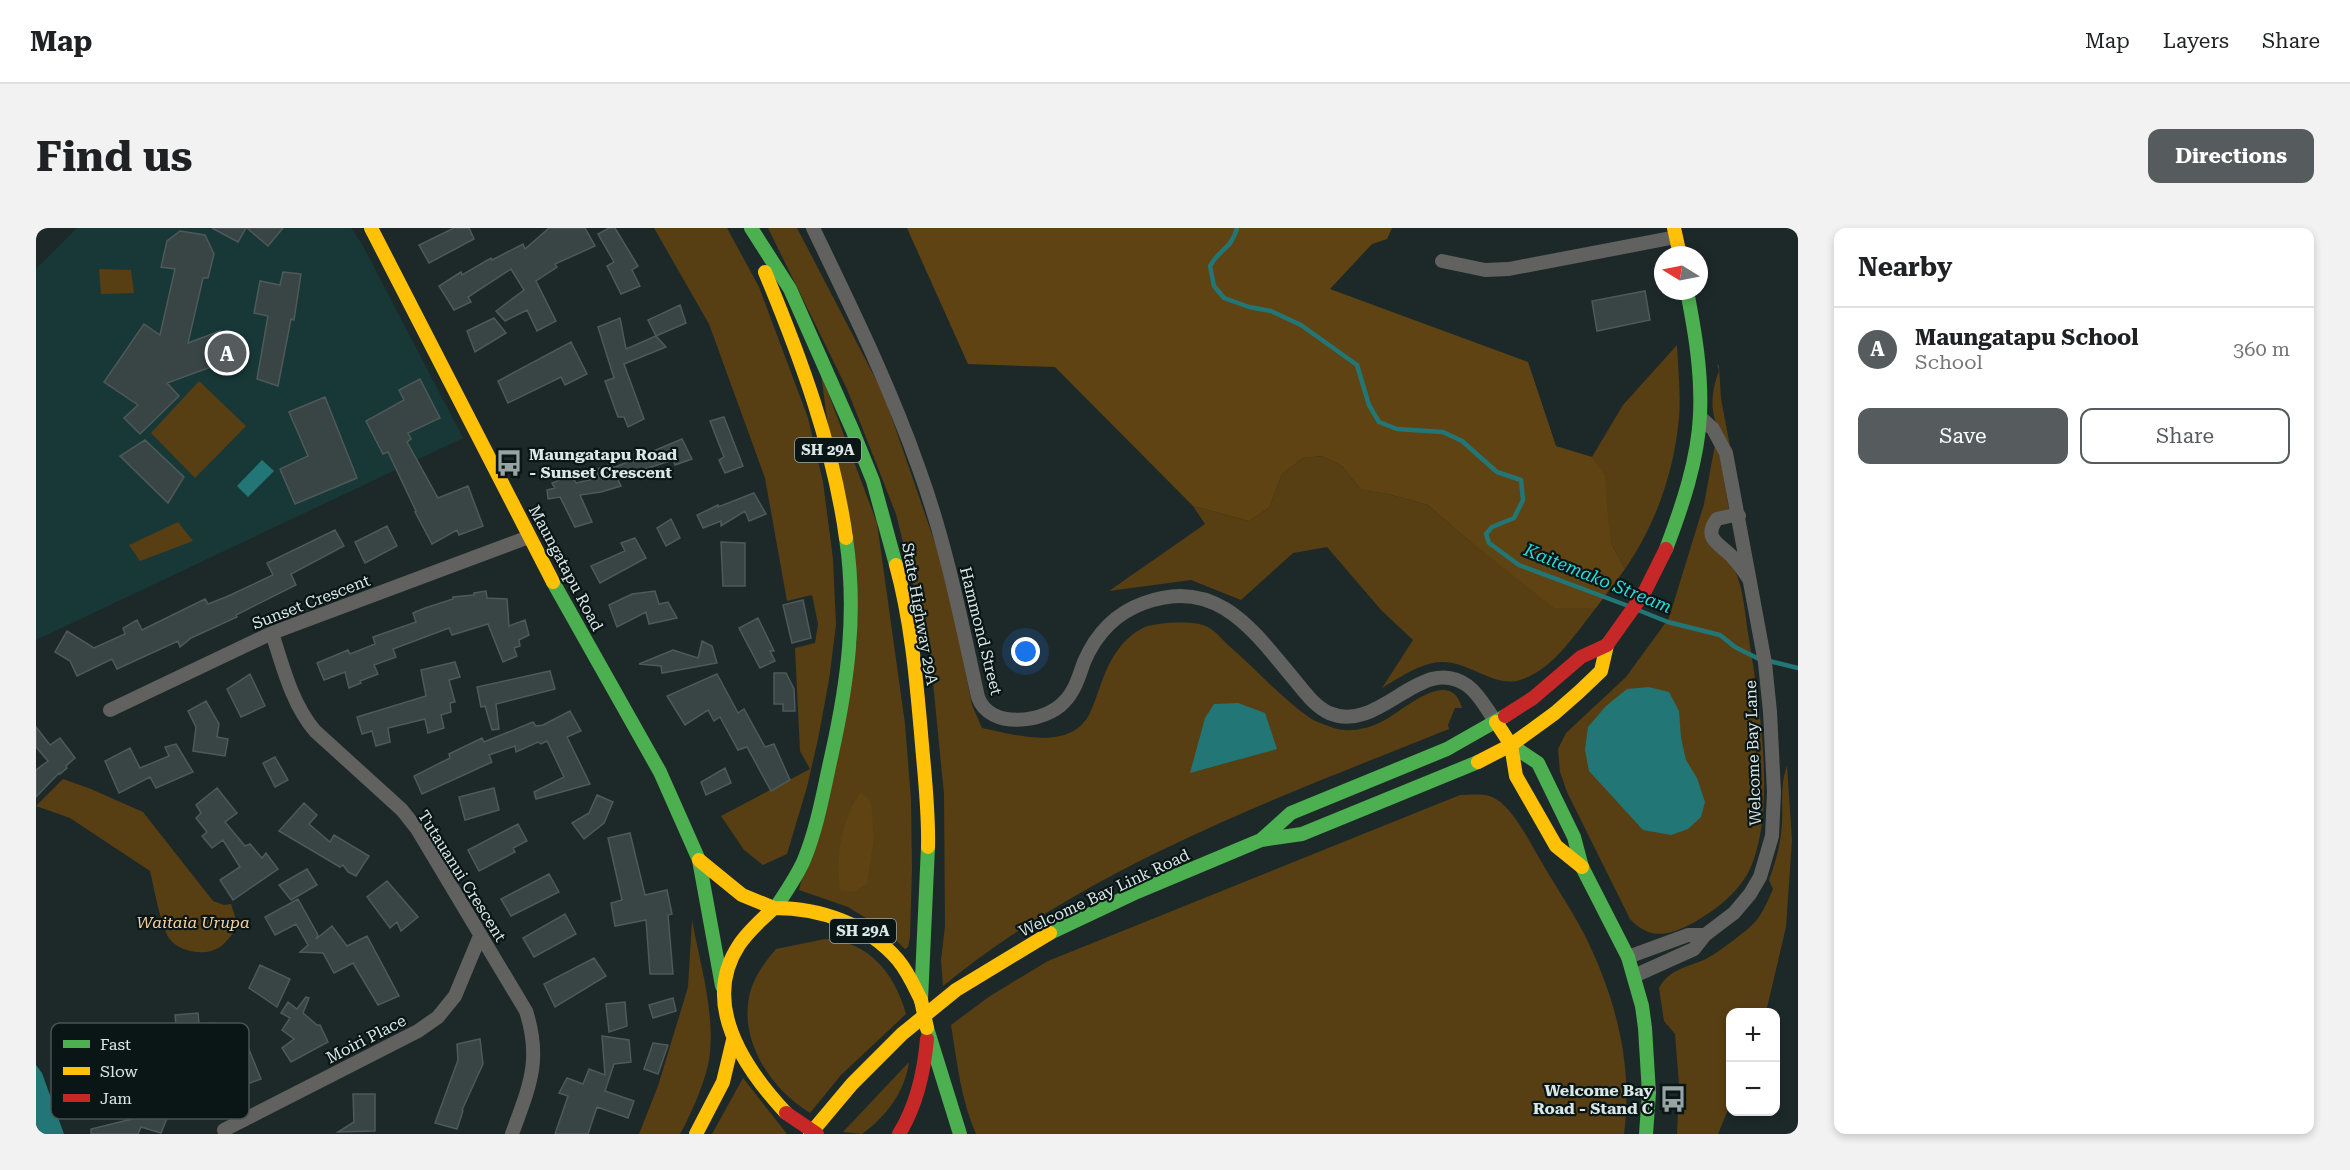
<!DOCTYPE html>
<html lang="en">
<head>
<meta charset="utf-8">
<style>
	body { margin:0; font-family:"Roboto Serif",serif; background:#f2f2f2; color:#202124 }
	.controls { position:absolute; right:18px; bottom:18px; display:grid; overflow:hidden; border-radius:12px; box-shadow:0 3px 9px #0003 }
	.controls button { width:54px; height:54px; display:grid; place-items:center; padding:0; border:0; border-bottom:2px solid #e0e0e0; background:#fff; color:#202124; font:30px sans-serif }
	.compass { position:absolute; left:1618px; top:18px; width:54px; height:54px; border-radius:50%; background:#fff; box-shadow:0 3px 9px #0003; rotate:280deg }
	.you { position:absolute; left:990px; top:424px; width:21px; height:21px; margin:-15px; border:4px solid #fff; border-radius:50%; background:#1a73e8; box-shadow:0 0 0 9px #1a73e833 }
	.badge { display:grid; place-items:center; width:39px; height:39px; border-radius:50%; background:#565c5e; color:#fff; font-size:20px; font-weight:700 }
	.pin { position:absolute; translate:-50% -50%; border:3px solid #fff; box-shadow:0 2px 6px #0006 }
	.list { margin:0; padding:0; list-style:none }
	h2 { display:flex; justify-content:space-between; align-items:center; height:78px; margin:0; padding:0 24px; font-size:26px }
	h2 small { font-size:20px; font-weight:400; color:#757577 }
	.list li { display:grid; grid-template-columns:39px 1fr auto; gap:18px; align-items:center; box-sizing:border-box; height:84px; padding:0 24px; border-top:2px solid #e0e0e0 }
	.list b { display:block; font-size:22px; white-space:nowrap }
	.list p { margin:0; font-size:20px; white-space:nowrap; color:#757577 }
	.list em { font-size:20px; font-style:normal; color:#757577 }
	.actions { display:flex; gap:12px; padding:18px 24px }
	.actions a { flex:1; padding:14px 0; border:2px solid #565c5e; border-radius:12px; text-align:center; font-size:21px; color:#565c5e }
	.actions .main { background:#565c5e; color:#fff }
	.map { position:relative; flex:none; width:1762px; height:906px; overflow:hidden; border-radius:12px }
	header { display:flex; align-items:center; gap:36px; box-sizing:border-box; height:84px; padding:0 30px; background:#fff; border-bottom:2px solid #e0e0e0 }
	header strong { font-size:28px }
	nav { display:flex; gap:33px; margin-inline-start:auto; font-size:21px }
	.intro { display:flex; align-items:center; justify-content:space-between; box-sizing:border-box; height:144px; padding:0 36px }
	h1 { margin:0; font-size:42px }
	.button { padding:15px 27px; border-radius:12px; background:#565c5e; color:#fff; font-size:21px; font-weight:700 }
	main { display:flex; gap:36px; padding:0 36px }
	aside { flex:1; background:#fff; border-radius:12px; box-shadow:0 3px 9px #0003 }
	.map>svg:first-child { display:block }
	.built { fill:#183838 }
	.green { fill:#583e13 }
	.forest { fill:#5f4313 }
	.water { fill:#237676 }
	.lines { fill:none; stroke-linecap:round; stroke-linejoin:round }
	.stream { stroke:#237676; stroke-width:4.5 }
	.building { fill:#394545; stroke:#4e5959; stroke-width:1.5 }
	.street { stroke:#61615f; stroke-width:14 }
	.fast { stroke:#4caf50; stroke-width:14 }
	.slow { stroke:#ffc107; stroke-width:14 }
	.jam { stroke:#c62828; stroke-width:14 }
	.slow-bridge { stroke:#ffc107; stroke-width:14 }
	.jam-bridge { stroke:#c62828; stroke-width:14 }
	.labels { text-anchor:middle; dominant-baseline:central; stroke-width:4.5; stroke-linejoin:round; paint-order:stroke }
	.shield { fill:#0a1515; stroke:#9ba8a8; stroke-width:1.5 }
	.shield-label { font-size:15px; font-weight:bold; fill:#d9e7e7 }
	.poi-label { font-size:16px; font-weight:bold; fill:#d9e7e7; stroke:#0a1515; text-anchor:start }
	.street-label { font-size:16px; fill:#d9e7e7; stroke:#0a1515 }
	.park-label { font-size:16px; font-style:italic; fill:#f9d29f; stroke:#0a1515 }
	.water-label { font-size:18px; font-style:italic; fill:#27dbdb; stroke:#0a1515 }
	.key { fill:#0a1515; stroke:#485454; stroke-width:1.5 }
	.key-label { font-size:16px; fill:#d9e7e7 }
</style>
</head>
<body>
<header>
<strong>Map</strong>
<nav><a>Map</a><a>Layers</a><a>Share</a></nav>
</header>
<div class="intro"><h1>Find us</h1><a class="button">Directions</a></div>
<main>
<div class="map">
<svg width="1762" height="906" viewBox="0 0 1762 906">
	<rect width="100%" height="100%" fill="#1d2929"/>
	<path class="built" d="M41,0h274l12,18 100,192 -427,202v-371z"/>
	<path class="green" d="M618,0h73l32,59 49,131 15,64 10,77 3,66 -7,55 -11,59 -11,48 -20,67 -24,11 -19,-15 -23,-34 89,-47 -10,-18 -5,-103 20,-5 3,-19 -6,-29 -25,6 -22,-123 -56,-154z
		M732,0h29l87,167 62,180 26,130 10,23c34,7 89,24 108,-15 9,-20 13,-41 25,-59 7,-11 17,-21 30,-27 13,-5 51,-7 63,0 7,4 14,12 20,18 27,23 53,53 82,73 6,4 14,6 21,9 15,6 33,3 48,-4 20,-8 71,-60 83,-15h-7l-7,17 1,4c-174,70 -358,136 -506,257l-2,-26 4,-34 -1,-132 -14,-142 -34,-138 -49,-125z
		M63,41l32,1 3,23 -33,1z
		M1641,117c1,24 4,50 2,73 -5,54 -23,106 -54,151l-13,-24 -20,-88 31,-52z
		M1681,136l2,2 2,33 9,47c-4,-9 -12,-17 -15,-26 -5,-15 -2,-35 4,-49z
		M785,146l56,149 28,201 6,76 1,69 -2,68 -2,10 -3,2 -21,-20 -36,-22 -49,-17 58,-248z
		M163,153l47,45 -51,52 -44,-45z
		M1679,217h3l11,64 -11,3 -10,13c8,14 19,28 26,43 10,21 11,48 15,71 10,64 28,170 1,230 -12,25 -39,45 -63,57 -23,11 -39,12 -57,-7l-63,-127 -7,-20 -2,-23 8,-16 60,-56 43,-59 35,-114z
		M1286,228l20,10 19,24 27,4 40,11 33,29 96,74h39c-21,26 -43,62 -76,72 -26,8 -51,-19 -79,-18 -21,1 -42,16 -59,26l31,-48 -31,-29 -55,-64 -34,6 -52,47 -50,-20 -82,11 96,-67 -12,-18 56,15 20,-13 13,-34 21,-16z
		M142,294l15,19 -53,20 -11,-16z
		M1751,538l5,74 -6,87 -20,85h-36v93l-12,29h-41l2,-50 -4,-50 -11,-13 -5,-33c10,-19 29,-21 47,-29 10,-5 41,-28 49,-37 8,-9 13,-22 18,-33l-4,-9c7,-19 12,-37 13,-57 1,-19 -2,-39 5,-57z
		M27,551l28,10 52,23 70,89 11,4 7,-1 7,22c-5,7 -11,16 -18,21 -14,10 -42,5 -51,-9 -8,-12 -15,-50 -19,-67l-80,-53 -34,-12z
		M1424,567c9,0 24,-2 32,2 20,8 38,46 49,64 16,28 35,55 48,83 28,59 44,124 35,190h-648c-15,-34 -19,-72 -25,-109l39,-29 58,-35z
		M656,692c8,43 22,89 18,132 -1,22 -19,63 -30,82h-41l19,-48 30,-99z
		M789,711c44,2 70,35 81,75l-65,61 -31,38c-38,-23 -70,-70 -61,-116 4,-19 15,-34 27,-48z
		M873,834c-4,29 -22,54 -47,72l-19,-2z
		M707,850l44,56h-75z"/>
	<path class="forest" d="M871,0h485l-5,11 -15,5 -42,45 198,73 28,84 36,11 13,19 3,43 4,26 13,24 -29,39h-42l-93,-74 -33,-29 -40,-11 -27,-4 -19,-24 -20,-10 -19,2 -21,16 -13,34 -20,13 -56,-15 -138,-139 -87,-3z
		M825,564l10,10 3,35 -7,47 -13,8 -14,-2c-5,-30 2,-74 21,-98z"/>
	<path class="water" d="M226,232l12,11 -26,26 -11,-11z
		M1613,459l20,5 10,19 2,27 5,22 11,18 8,24 -4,15 -13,12 -17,6 -28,-5 -54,-59 -4,-21 3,-23 18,-21 21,-17z
		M1202,475l27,10 12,36 -87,24 15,-55 9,-14z
		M0,837l6,8 22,61h-28z"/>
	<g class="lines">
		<path class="stream" d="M1201,0c-6,22 -17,20 -27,38l4,20 10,12 25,9 22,4 30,14 56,40 12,40 10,17 18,7 46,3 19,9 35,31 24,8 2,20 -9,18 -22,9 -6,7 3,9 30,22 112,42
			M1602,382l30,12 52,13 15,12 22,11 41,10"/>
	</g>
	<path class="building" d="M176,0h34l-8,14z
		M211,0h36l-15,18z
		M418,0h15l5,11 -45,24 -10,-18z
		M513,0h36l10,18 -40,18 2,3 -21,14 20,40 -19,10 -10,-21 -22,11 -9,-10 28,-21 -13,-21 -43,28 3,5 -17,8 -15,-24 22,-14 1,3 29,-17 1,2 31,-16 2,5z
		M573,0h6l23,38 -6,4 8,16 -19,8 -14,-28 7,-4 -16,-28z
		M144,3l25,4 9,19 -6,24h-5l-15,65 32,-12 10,29 -63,23 12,13 -39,38 -16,-16 14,-13 -34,-23 40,-58 16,11 15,-66 -14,-2 6,-26z
		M247,44l18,2 -7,46 -3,-1 -13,67 -21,-7 11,-63 -14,-3 6,-32 20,4z
		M1609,63l5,29 -53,11 -5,-30z
		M644,77l6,18 -30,13 -8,-16z
		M458,90l12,15 -31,19 -8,-21z
		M584,90l6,31 30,-13 10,11 -42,17 20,55 -16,8 -4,-10h-6l-13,-36 9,-3 -16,-51z
		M535,114l16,32 -22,11 -4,-8 -53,26 -10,-22z
		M384,151l20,39 -32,15 3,6 -4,3 31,56 30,-12 15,40 -24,9 -2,-5 -25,14 -17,-32 1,-1 -28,-59 -5,2 -17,-33 38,-21 -5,-10z
		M289,169l32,81 -62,26 -15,-35 28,-13 -19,-44z
		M688,189l19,49 -18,7 -6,-13 5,-3 -14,-36z
		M646,211l10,20 -17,6 -2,-5 -56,18 4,8 -20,6 -21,3 12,27 -17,5 -15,-30 -12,2 -1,-9 8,-2 -3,-5 20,-8 4,8 22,-5 -1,-9 15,-5 1,4z
		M109,212l39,37 -16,26 -48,-47z
		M718,265l12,21 -17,7 -4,-10 -24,15v-5l-18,7 -6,-13 21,-10v2z
		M635,291l9,19 -14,8 -9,-18z
		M351,298l10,20 -32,17 -10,-21z
		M299,302l9,16 -53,28 5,11 -60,30 1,2 -46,21 -11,9 -2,-6 -61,28 -5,-10 -35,17 -7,-15 -15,-9 12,-21 27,17 31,-14 -2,-6 14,-8 5,10 63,-31 3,5 18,-7 47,-22 -6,-12z
		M599,310l11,20 -46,25 -9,-17 34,-15 -4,-8z
		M685,314l24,1v43h-22z
		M450,363l1,7 20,1 2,27 16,-6 4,15 -10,5 1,6 -6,2 3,8 -14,6 -15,-38 -36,11 -3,-7 -56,21 3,8 -22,8 4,9 -18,7 1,2 -12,5 -4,-16 -21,8 -7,-17 31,-13 2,4 25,-10 -2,-7 43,-15 -3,-9 12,-5 28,-9v-2l21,-2v-2z
		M619,363l4,13 9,-2 9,16 -28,6 -3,-12 -29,15 -8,-22 23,-11z
		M767,372l8,38 -19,5 -9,-38z
		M722,390l16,33h-4l5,10 -15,7 -21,-40z
		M666,413l10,5 5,17 -55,10 -1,-7 -22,-2 34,-14 25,8z
		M419,434l5,15 -11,3 6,22 -5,1 1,9 -10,3 3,13 -16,5 -3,-14 -37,9 2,14 -14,4 -4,-15 -10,3 -5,-17 69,-21 -5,-26z
		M514,443l5,18 -59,15 3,25 -7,1 -7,-24 -4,1 -4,-20z
		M738,445h12l8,16 1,22h-12v-7h-9z
		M214,446l15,32 -24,11 -14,-28z
		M681,446l21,39 6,-4 21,38 9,-3 16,36 -19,11 -24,-44 -9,3 -18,-33 -6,4 -6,-11 -23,15 -18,-29z
		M170,473l13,23 -2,13 11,2 -3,17 -32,-5 3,-24 -8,-16z
		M534,483l11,20 -14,6 23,47 -54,15 -2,-7 30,-15 -17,-36 -6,3 -3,-2 -22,10 -1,-6 -26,9 3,7 -70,32 -8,-18 36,-18 -1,-4 33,-16 2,4 49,-20 3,4 7,-1z
		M0,499l14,18 10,-7 15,20 -9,8 1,2 -7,6 -1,-1 -23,24v-27l12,-9 -12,-14z
		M140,516l17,28 -37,16 -6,-11 -31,16 -14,-32 25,-13 10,20 29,-12 -4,-9z
		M239,529l13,23 -13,7 -12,-24z
		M689,540l6,15 -25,12 -5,-13z
		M181,560l20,25 -12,9 20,24 5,-2 12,14 4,-5 12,16 -45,31 -13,-20 20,-13 -17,-27 -11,8 -10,-12 5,-4 -11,-14 5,-5 -5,-8z
		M458,560l5,22 -34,10 -6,-23z
		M561,567l16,7 -9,21 -20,16 -12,-16 17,-10z
		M268,575l13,12 -8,9 21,18 4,-7 35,21 -13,20 -8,-4 -5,-7 -3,2 -61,-36z
		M482,596l9,17 -14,7 2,4 -36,19 -11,-21z
		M594,605l15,62 22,-5 5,24 -4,1 5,59h-23l-4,-54 -31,6 -4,-23 11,-3 -14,-62z
		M271,641l10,16 -26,15 -12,-15z
		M513,646l10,18 -48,24 -10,-17z
		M351,653l31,36 -17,14 -4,-9 -7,6 -23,-31z
		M262,671l20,36 -2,4 16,-13 15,20 20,-10 32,60 -21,9 -25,-42 -19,10 -11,-20 -23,-1 8,-7 -12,-21 -21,11 -10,-18z
		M529,686l11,20 -42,23 -11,-19z
		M558,730l12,18 -51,31 -11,-23z
		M224,737l30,14 -13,28 -28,-19z
		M270,769l3,1 -6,15 14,12h3l8,17 -37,20 -9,-14 12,-9 -12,-9 8,-12 -9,-5 7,-11 9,7z
		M637,770l3,13 -23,7 -4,-13z
		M589,774l2,24 -18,6 -3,-28z
		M162,785l1,11 16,-1 3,28 -39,4 -4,-40z
		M566,808l27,4 2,22 -17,2 -9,27 29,10 -6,17 -31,-11 -9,27h-33l13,-38 -9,-3 8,-15 16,6 6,-15 16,6z
		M444,811l3,25 -21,46 1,1 -6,18 -22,-6 23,-63 -1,-16z
		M617,815l15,2 -10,29 -14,-5z
		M212,819l13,32 -25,9 -11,-28z
		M114,849l29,10 3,-5 19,8 -7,20 -20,-9 -13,32 -20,-6 -3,7h-47v-5l41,-10z
		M317,866h22v37l-37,1 16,-10z"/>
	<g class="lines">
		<path class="street" d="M777,0c38,79 77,158 106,241 27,74 42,151 59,228 11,33 67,26 86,5 11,-11 15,-26 20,-40 12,-28 32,-49 60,-59 72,-27 109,27 149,75 11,13 21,28 36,35 52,22 92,-62 139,-27 12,9 19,24 28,36
			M1406,33l43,9 24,-1 167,-32
			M1703,288l-5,-1 -17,4c-16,21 6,26 17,40 6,6 10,13 15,20
			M236,405c11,34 20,71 43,98l87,79 15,19 109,182c16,50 3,76 -14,123
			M74,482l162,-77 257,-96
			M1592,729l60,-22h17
			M1598,748l60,-27 11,-14 29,-22 16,-19 10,-17 12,-41 2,-44 -4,-80 -5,-49 -39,-210 -13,-24 -13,-12
			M188,902l194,-99 20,-14 17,-21 25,-60"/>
		<path class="fast" d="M715,0l39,61 62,140 21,52 23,84
			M1630,321c16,-42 32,-89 34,-134 2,-42 -5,-83 -13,-124
			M517,354l107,190 39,88 23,126
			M1475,517l27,18 36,74 8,30 46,90 14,49 3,22 4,65 -3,41
			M1225,612l30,-27 156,-64 58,-33
			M740,679c10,-15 21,-31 28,-47 14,-34 20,-72 28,-107 16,-72 25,-141 14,-215
			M1014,705l87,-41 124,-52 41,-6 176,-72
			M885,772l7,-153
			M891,800l33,106"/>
		<path class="slow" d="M335,0l182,354
			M1638,0l6,27
			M729,44c36,87 68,173 81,266
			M860,337c15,55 20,111 25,168 3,38 8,76 7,114
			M1460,494l15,23 5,31 40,70 26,21
			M1442,534l33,-17 44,-32 24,-21 22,-21 6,-26
			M663,632l43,35 32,13
			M750,885c-41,-44 -86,-109 -47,-168 9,-14 23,-26 35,-37 47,0 93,16 124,52 10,12 16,26 23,40
			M660,906l27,-52 10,-42
			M774,906l42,-50 50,-50 54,-44 94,-57"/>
		<path class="jam" d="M1469,488l28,-18 48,-41 26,-12 37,-52 22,-44
			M863,906c18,-29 25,-61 28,-95"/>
		<path class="slow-bridge" d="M885,772l6,28"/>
		<path class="jam-bridge" d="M750,885l31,21"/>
	</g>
	<defs>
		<symbol id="bus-bare" viewBox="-9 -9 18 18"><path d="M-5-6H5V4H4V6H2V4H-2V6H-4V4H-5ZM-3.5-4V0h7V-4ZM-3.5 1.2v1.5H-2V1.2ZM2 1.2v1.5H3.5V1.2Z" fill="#97a4a4" stroke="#0a1515" stroke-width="2.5" paint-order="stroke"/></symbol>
	</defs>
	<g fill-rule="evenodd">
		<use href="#bus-bare" x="454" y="216" width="38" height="38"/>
		<use href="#bus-bare" x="1618" y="852" width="38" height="38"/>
	</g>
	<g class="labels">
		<g class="shield">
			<rect x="759" y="210" width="66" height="24" rx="4.5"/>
			<rect x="794" y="691" width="66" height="24" rx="4.5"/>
		</g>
		<g class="shield-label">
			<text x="792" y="222">SH 29A</text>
			<text x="827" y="703">SH 29A</text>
		</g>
		<g class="poi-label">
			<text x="493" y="226">Maungatapu Road<tspan x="493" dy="18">- Sunset Crescent</tspan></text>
			<text x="1617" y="862" text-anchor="end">Welcome Bay<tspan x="1617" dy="18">Road - Stand C</tspan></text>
		</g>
		<g class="street-label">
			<text transform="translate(530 340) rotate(62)">Maungatapu Road</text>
			<text transform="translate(275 374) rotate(-21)">Sunset Crescent</text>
			<text transform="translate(884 386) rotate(80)">State Highway 29A</text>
			<text transform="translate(945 403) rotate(76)">Hammond Street</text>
			<text transform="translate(1717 525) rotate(-92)">Welcome Bay Lane</text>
			<text transform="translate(426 648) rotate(58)">Tutauanui Crescent</text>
			<text transform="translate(1068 665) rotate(-25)">Welcome Bay Link Road</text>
			<text transform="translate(330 811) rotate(-27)">Moiri Place</text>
		</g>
		<g class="park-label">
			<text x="157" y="694">Waitaia Urupa</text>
		</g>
		<g class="water-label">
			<text transform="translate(1562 350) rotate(22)">Kaitemako Stream</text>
		</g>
	</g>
	<rect x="15" y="795" width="198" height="96" rx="9" class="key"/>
	<rect x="27" y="812" width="27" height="8" fill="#4caf50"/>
	<rect x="27" y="839" width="27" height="8" fill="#ffc107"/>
	<rect x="27" y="866" width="27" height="8" fill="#c62828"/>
	<g class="key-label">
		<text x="64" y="822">Fast</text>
		<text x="64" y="849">Slow</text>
		<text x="64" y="876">Jam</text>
	</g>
</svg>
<div class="controls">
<button>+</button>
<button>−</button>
</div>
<svg class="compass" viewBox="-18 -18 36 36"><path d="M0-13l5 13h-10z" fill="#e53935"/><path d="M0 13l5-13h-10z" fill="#757577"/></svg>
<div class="you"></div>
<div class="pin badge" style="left:191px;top:125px">A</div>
</div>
<aside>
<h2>Nearby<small></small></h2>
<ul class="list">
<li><span class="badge">A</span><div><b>Maungatapu School</b><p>School</p></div><em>360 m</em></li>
</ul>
<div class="actions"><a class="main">Save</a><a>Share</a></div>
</aside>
</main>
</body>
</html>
